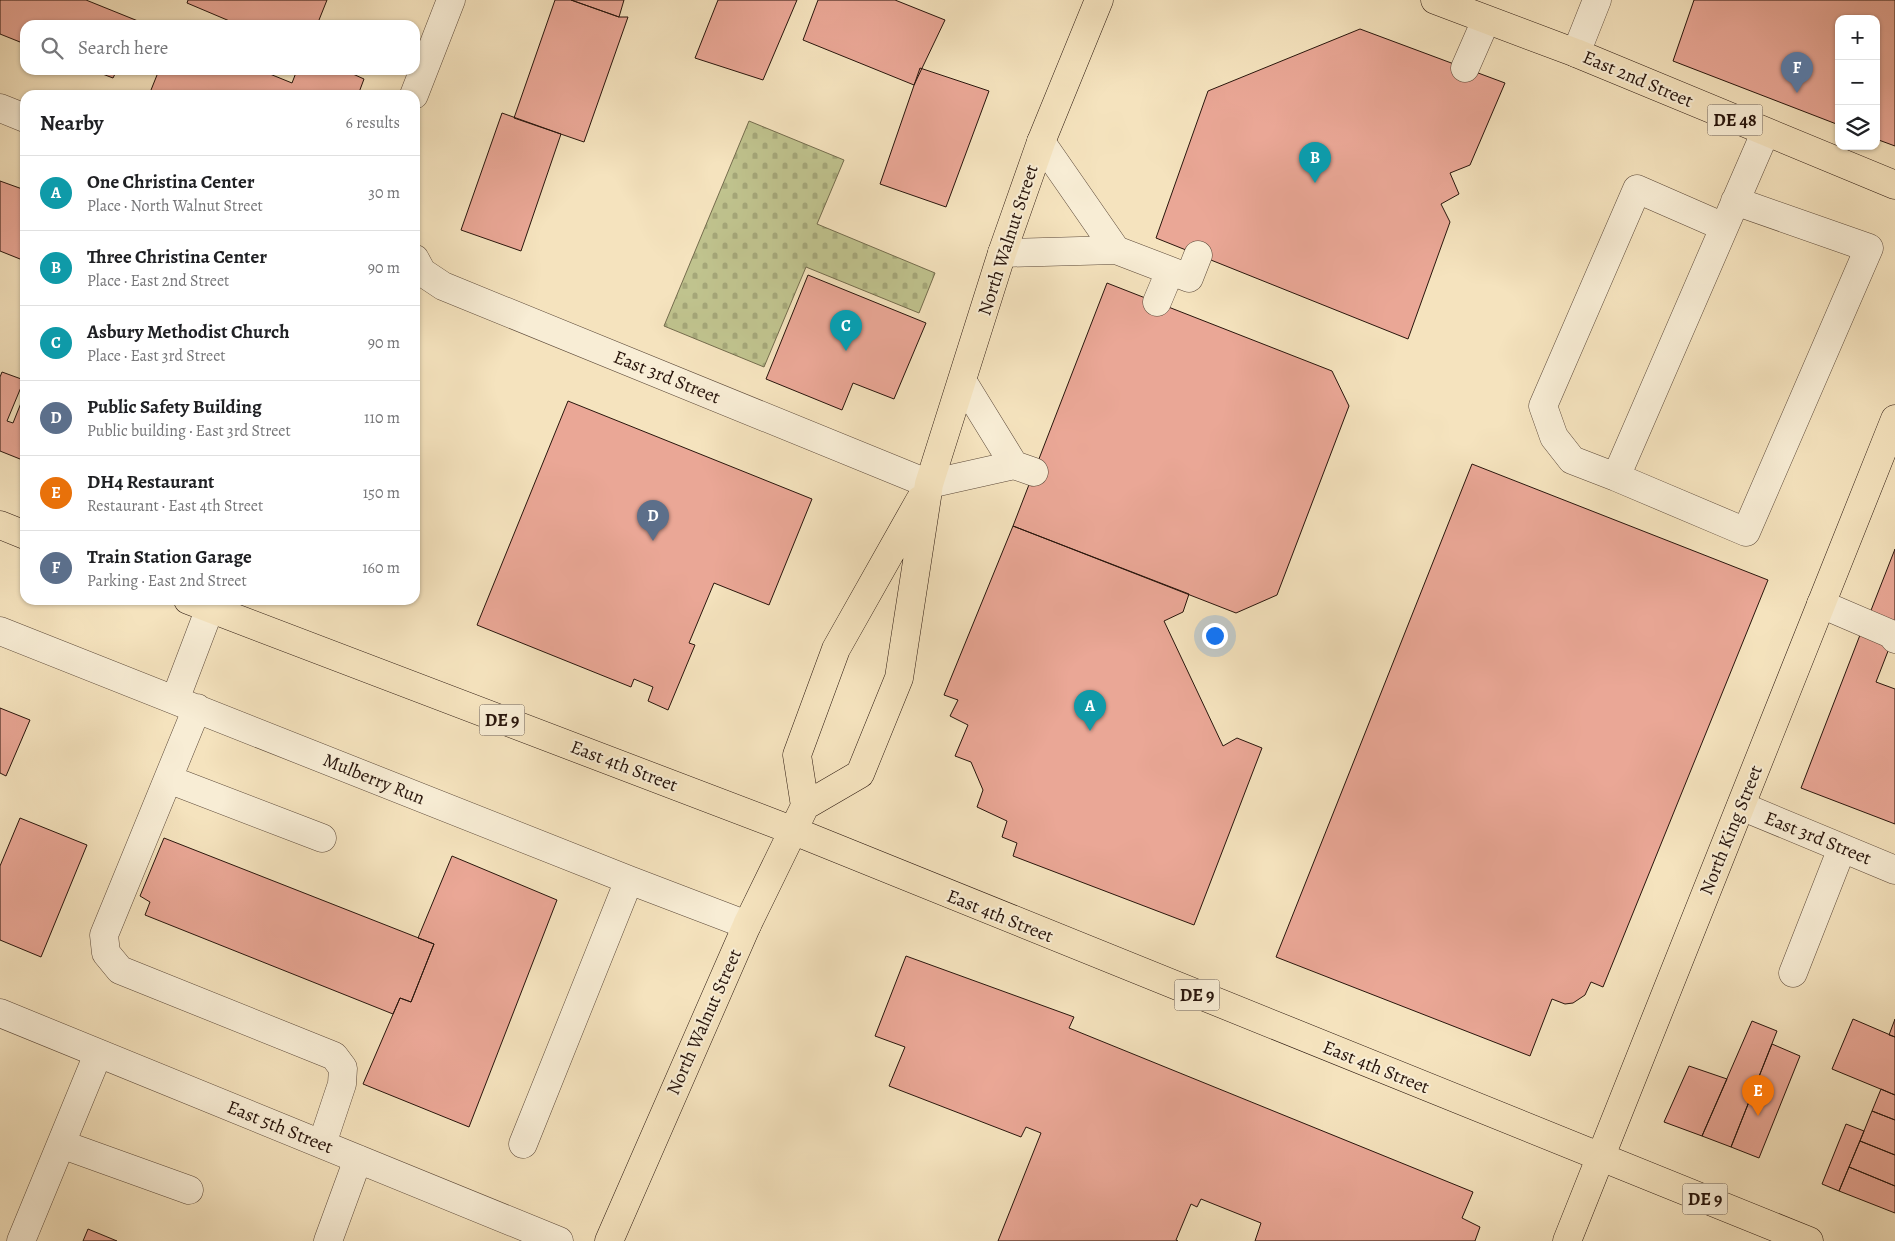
<!DOCTYPE html>
<html lang="en">
<head>
<meta charset="utf-8">
<style>
	body { margin:0; font-family:Alegreya,serif; background:#f2f2f2; color:#202124 }
	.controls { position:absolute; right:15px; top:15px; display:grid; overflow:hidden; border-radius:10px; box-shadow:0 1px 4px #0004 }
	.controls button { width:45px; height:45px; display:grid; place-items:center; padding:0; border:0; border-bottom:1px solid #e0e0e0; background:#fff; color:#202124; font:25px sans-serif }
	.you { position:absolute; left:1214px; top:635px; width:18px; height:18px; margin:-12px; border:4px solid #fff; border-radius:50%; background:#1a73e8; box-shadow:0 0 0 8px #1a73e833 }
	.badge { display:grid; place-items:center; width:32px; height:32px; border-radius:50%; background:#db2777; color:#fff; font-size:16px; font-weight:700 }
	.pin { position:absolute; translate:-50% -41px; filter:drop-shadow(0 1px 2px #0008) }
	.pin::after { content:''; position:absolute; top:26px; width:18px; height:15px; background:inherit; clip-path:polygon(0 0,100% 0,50% 100%) }
	.list { margin:0; padding:0; list-style:none }
	h2 { display:flex; justify-content:space-between; align-items:center; height:65px; margin:0; padding:0 20px; font-size:21px }
	h2 small { font-size:16px; font-weight:400; color:#757577 }
	.list li { display:grid; grid-template-columns:32px 1fr auto; gap:15px; align-items:center; box-sizing:border-box; height:75px; padding:0 20px; border-top:1px solid #e0e0e0 }
	.list b { display:block; font-size:19px; white-space:nowrap }
	.list p { margin:0; font-size:16px; white-space:nowrap; color:#757577 }
	.list em { font-size:16px; font-style:normal; color:#757577 }
	.icon { flex:none; width:28px; height:28px; fill:none; stroke:currentColor; stroke-width:2; stroke-linecap:round; stroke-linejoin:round }
	.map { position:relative; flex:none; width:1895px; height:1241px; overflow:hidden }
	.search { position:absolute; background:#fff; box-shadow:0 1px 4px #0004; left:20px; top:20px; width:400px; height:55px; display:flex; align-items:center; gap:12px; box-sizing:border-box; padding:0 18px; border-radius:15px; color:#757577; font-size:19px }
	.panel { position:absolute; background:#fff; box-shadow:0 1px 4px #0004; left:20px; top:90px; width:400px; height:515px; border-radius:15px }
	.map>svg:first-child { display:block }
	.cemetery { fill:url(#cemetery-stones); stroke:#746c4d }
	.building { fill:#eaa796; stroke:#28150c }
	.lines { fill:none; stroke-linecap:round; stroke-linejoin:round }
	.minor-casing { stroke:#5b4838; stroke-width:29 }
	.major-casing { stroke:#28150c; stroke-width:29 }
	.minor { stroke:#f8edd5; stroke-width:28 }
	.major { stroke:#f5e3be; stroke-width:28 }
	.labels { text-anchor:middle; dominant-baseline:central; stroke-width:4; stroke-linejoin:round; paint-order:stroke }
	.shield { fill:#f8edd5; stroke:#665648; stroke-width:1 }
	.shield-label { font-size:18px; font-weight:bold; fill:#28150c }
	.street-label { font-size:19px; fill:#28150c; stroke:#f8edd5 }
</style>
</head>
<body>
<div class="map">
<svg width="1895" height="1241" viewBox="0 0 1895 1241">
	<defs>
		<pattern id="cemetery-stones" width="16" height="16" patternUnits="userSpaceOnUse" patternTransform="scale(1.25)"><rect width="16" height="16" fill="#c0c38e"/><path d="M2 7V4a2 2 0 0 1 4 0v3zM10 15v-3a2 2 0 0 1 4 0v3z" fill="#a5a779"/></pattern>
	</defs>
	<rect width="100%" height="100%" fill="#f5e3be"/>
	<filter id="stains"><feTurbulence type="fractalNoise" baseFrequency=".004" numOctaves="4"/><feColorMatrix values="0 0 0 0 .2 0 0 0 0 .09 0 0 0 0 .02 0 0 0 .5 -.17"/></filter>
	<radialGradient id="worn" r=".72"><stop offset=".6" stop-color="#630" stop-opacity="0"/><stop offset="1" stop-color="#630" stop-opacity=".3"/></radialGradient>
	<path class="cemetery" d="M749,121l95,39 -27,64 118,49 -16,40 -113,-46 -42,100 -100,-41z"/>
	<path class="building" d="M0,0h86l52,21 -2,4h-111v19l-25,-10z
		M188,0h139l-10,25h-78l-52,-22z
		M555,0h16l48,17h9l-44,125 -70,-24z
		M571,0h53l-5,17z
		M718,0h79l-34,80 -68,-22z
		M818,0h77l50,20 -31,65 -111,-45z
		M1694,0h201v146l-19,-7v-120h-37v106l-166,-64z
		M1360,29l145,54 -35,82 -20,8 9,21 -18,10 9,18 -42,117 -252,-101 52,-147z
		M920,68l69,23 -43,116 -66,-23z
		M92,70h25l-4,8z
		M159,70h101l32,13 5,-13h47l20,9 -6,16h-209z
		M502,113l59,21 -40,117 -60,-21z
		M0,181l25,9v71l-25,-10z
		M808,275l118,48 -32,76 -41,-16 -11,27 -76,-31z
		M1107,283l225,88 17,35 -72,189 -41,18 -223,-87z
		M2,372l22,8 -17,41 6,2 12,-30v68l-25,-10v-74z
		M568,401l244,98 -43,106 -55,-22 -25,60 6,2 -27,65 -20,-9 5,-14 -19,-8 -3,8 -154,-62z
		M1472,464l296,116 -165,407 -12,-5 -6,13 -12,8 -8,1 -13,-5 -22,57 -254,-99z
		M1013,526l176,68 -6,18 -19,9 59,125 14,-8 25,10 -68,177 -181,-69 4,-13 -15,-6 5,-16 -30,-14 6,-17 -12,-28 -16,-6 13,-31 -18,-9 8,-16 -14,-5z
		M1895,549v79l-27,-10z
		M1860,635l30,11 -14,36 19,7v135l-94,-36z
		M0,708l30,12 -24,56 -6,-3z
		M20,818l67,27 -46,112 -41,-17v-74z
		M164,838l270,106 -23,58 -11,-4 -7,16 -248,-99 5,-13 -10,-6z
		M452,856l105,44 -88,227 -106,-43 37,-86 11,4 23,-58 -16,-6z
		M906,956l168,61 -5,11 404,164 -11,26 18,9 -5,14h-220l6,-18 -60,-24 -4,8 -6,-3 -15,36 2,1h-180l43,-108 -15,-6 -5,10 -132,-51 16,-39 -30,-11z
		M1853,1019l42,18v58l-63,-26z
		M1895,1019v18l-6,-2z
		M1752,1021l25,10 -46,116 -29,-11z
		M1772,1044l28,12 -41,102 -28,-11z
		M1689,1066l38,13 -25,57 -38,-14z
		M1881,1089l14,6v25l-23,-9z
		M1872,1111l23,9v35l-35,-14z
		M1846,1124l18,7 -25,60 -17,-7z
		M1860,1141l35,14v31l-46,-19z
		M1849,1167l46,19v27l-56,-22z
		M88,1229l29,12h-34z"/>
	<g class="lines">
		<defs>
			<path id="minor" d="M1576,53l21,-53
				M1465,68l21,-48
				M414,95l37,-95
				M0,108l25,10
				M1041,142l75,108
				M1724,227l-87,-38 -94,217 11,31 18,23 44,17 149,-344
				M1002,253l114,-3 73,28 9,-23
				M415,259l7,13 21,14 486,198 85,-19
				M1157,302l13,-31
				M963,382l51,83 20,7
				M1616,477l130,55 123,-284 -134,-47
				M1821,604l70,30 4,5
				M0,631l629,249 118,45
				M175,700l38,-100
				M197,708l-93,227 2,18 14,17 214,86 9,12 -1,16 -20,60
				M168,779l154,59
				M1741,806l154,64
				M1793,973l49,-125
				M0,1013l559,228
				M61,1144l128,46
				M523,1144l106,-264
				M21,1241l77,-187
				M328,1241l30,-82"/>
			<path id="major" d="M1435,0l141,53 319,132
				M0,525l25,10
				M188,600l606,231 1015,410
				M805,806l55,-32 39,-96 30,-194 73,-231 39,-111 58,-142
				M609,1241l138,-316 58,-119 -8,-51 39,-106 84,-149
				M1567,1241l328,-822"/>
		</defs>
		<use href="#minor" class="minor-casing"/>
		<use href="#major" class="major-casing"/>
		<use href="#minor" class="minor"/>
		<use href="#major" class="major"/>
	</g>
	<g class="labels">
		<g class="shield">
			<rect x="1707.5" y="104.5" width="55" height="31" rx="4"/>
			<rect x="479.5" y="704.5" width="45" height="31" rx="4"/>
			<rect x="1174.5" y="979.5" width="45" height="31" rx="4"/>
			<rect x="1682.5" y="1183.5" width="45" height="31" rx="4"/>
		</g>
		<g class="shield-label">
			<text x="1735" y="120">DE 48</text>
			<text x="502" y="720">DE 9</text>
			<text x="1197" y="995">DE 9</text>
			<text x="1705" y="1199">DE 9</text>
		</g>
		<g class="street-label">
			<text transform="translate(1638 79) rotate(23)">East 2nd Street</text>
			<text transform="translate(1008 240) rotate(-72)">North Walnut Street</text>
			<text transform="translate(667 377) rotate(22)">East 3rd Street</text>
			<text transform="translate(624 766) rotate(21)">East 4th Street</text>
			<text transform="translate(374 779) rotate(22)">Mulberry Run</text>
			<text transform="translate(1731 830) rotate(-68)">North King Street</text>
			<text transform="translate(1818 838) rotate(22)">East 3rd Street</text>
			<text transform="translate(1000 916) rotate(22)">East 4th Street</text>
			<text transform="translate(704 1022) rotate(-66)">North Walnut Street</text>
			<text transform="translate(1376 1067) rotate(22)">East 4th Street</text>
			<text transform="translate(280 1127) rotate(22)">East 5th Street</text>
		</g>
	</g>
	<rect width="100%" height="100%" filter="url(#stains)"/>
	<rect width="100%" height="100%" fill="url(#worn)"/>
</svg>
<div class="controls">
<button>+</button>
<button>−</button>
<button><svg class="icon" aria-label="layers" viewBox="0 0 24 24"><path d="M12 4l9 5-9 5-9-5zM3 14l9 5 9-5"/></svg></button>
</div>
<div class="you"></div>
<div class="pin badge" style="left:1090px;top:731px;background:#0f9aa8">A</div>
<div class="pin badge" style="left:1315px;top:183px;background:#0f9aa8">B</div>
<div class="pin badge" style="left:846px;top:351px;background:#0f9aa8">C</div>
<div class="pin badge" style="left:653px;top:541px;background:#5c6f8a">D</div>
<div class="pin badge" style="left:1758px;top:1116px;background:#e8710a">E</div>
<div class="pin badge" style="left:1797px;top:93px;background:#5c6f8a">F</div>
<div class="search"><svg class="icon" aria-label="search" viewBox="0 0 24 24"><circle cx="10" cy="10" r="6"/><path d="M15 15l6 6"/></svg>Search here</div>
<section class="panel">
<h2>Nearby<small>6 results</small></h2>
<ul class="list">
<li><span class="badge" style="background:#0f9aa8">A</span><div><b>One Christina Center</b><p>Place · North Walnut Street</p></div><em>30 m</em></li>
<li><span class="badge" style="background:#0f9aa8">B</span><div><b>Three Christina Center</b><p>Place · East 2nd Street</p></div><em>90 m</em></li>
<li><span class="badge" style="background:#0f9aa8">C</span><div><b>Asbury Methodist Church</b><p>Place · East 3rd Street</p></div><em>90 m</em></li>
<li><span class="badge" style="background:#5c6f8a">D</span><div><b>Public Safety Building</b><p>Public building · East 3rd Street</p></div><em>110 m</em></li>
<li><span class="badge" style="background:#e8710a">E</span><div><b>DH4 Restaurant</b><p>Restaurant · East 4th Street</p></div><em>150 m</em></li>
<li><span class="badge" style="background:#5c6f8a">F</span><div><b>Train Station Garage</b><p>Parking · East 2nd Street</p></div><em>160 m</em></li>
</ul>
</section>
</div>
</body>
</html>
